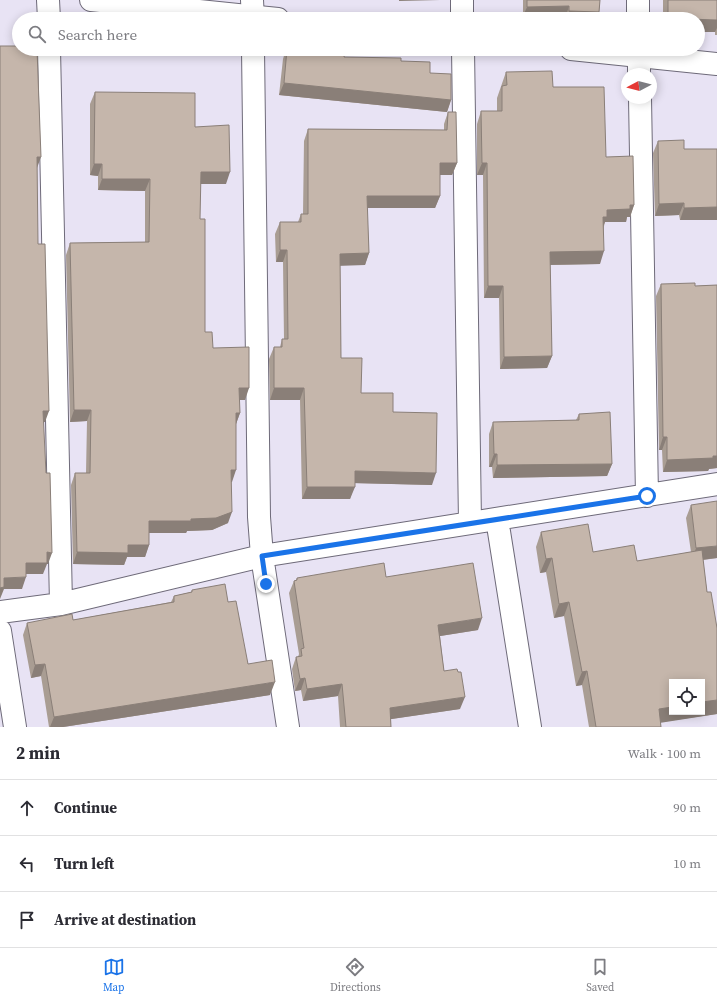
<!DOCTYPE html>
<html lang="en">
<head>
<meta charset="utf-8">
<style>
	body { margin:0; font-family:"Source Serif 4",serif; background:#f7f7f7; color:#2b2b33 }
	.controls { position:absolute; right:12px; bottom:12px; display:grid; overflow:hidden; border-radius:0px; box-shadow:0 2px 10px #0003 }
	.controls button { width:36px; height:36px; display:grid; place-items:center; padding:0; border:0; border-bottom:1px solid #e1e1e2; background:#fff; color:#2b2b33; font:20px sans-serif }
	.compass { position:absolute; left:621px; top:68px; width:36px; height:36px; border-radius:50%; background:#fff; box-shadow:0 2px 10px #0003; rotate:263deg }
	.stop { position:absolute; width:12px; height:12px; margin:-9px; border:3px solid #1a73e8; border-radius:50%; background:#fff }
	.stop.end { background:#1a73e8; border-color:#fff; box-shadow:0 1px 4px #0008 }
	.list { margin:0; padding:0; list-style:none }
	h2 { display:flex; justify-content:space-between; align-items:center; height:52px; margin:0; padding:0 16px; font-size:17px }
	h2 small { font-size:13px; font-weight:400; color:#7c7c81 }
	.list li { display:grid; grid-template-columns:26px 1fr auto; gap:12px; align-items:center; box-sizing:border-box; height:56px; padding:0 16px; border-top:1px solid #e1e1e2 }
	.list b { display:block; font-size:15px; white-space:nowrap }
	.list em { font-size:13px; font-style:normal; color:#7c7c81 }
	.icon { flex:none; width:22px; height:22px; fill:none; stroke:currentColor; stroke-width:2; stroke-linecap:round; stroke-linejoin:round }
	.map { position:relative; flex:none; width:717px; height:727px; overflow:hidden }
	.search { position:absolute; background:#fff; box-shadow:0 2px 10px #0003; left:12px; right:12px; top:12px; height:44px; display:flex; align-items:center; gap:10px; box-sizing:border-box; padding:0 14px; border-radius:22px; color:#7c7c81; font-size:15px }
	.sheet { height:220px; background:#fff }
	nav { display:flex; justify-content:space-around; align-items:center; box-sizing:border-box; height:56px; border-top:1px solid #e1e1e2; background:#fff; font-size:11px; color:#7c7c81 }
	nav a { display:grid; justify-items:center; gap:2px }
	nav .on { color:#1a73e8 }
	.map>svg:first-child { display:block }
	.lines { fill:none; stroke-linecap:round; stroke-linejoin:round }
	.minor-casing { stroke:#6e6a79; stroke-width:24 }
	.tertiary-casing { stroke:#6e6a79; stroke-width:24 }
	.minor { stroke:#fff; stroke-width:22 }
	.tertiary { stroke:#fff; stroke-width:22 }
	.wall { fill:#a99d93 }
	.shaded-wall { fill:#8a7f78 }
	.building { fill:#c5b6ab; stroke:#8a7f78 }
	.route { stroke:#1a73e8; stroke-width:5 }
</style>
</head>
<body>
<div class="map">
<svg width="717" height="727" viewBox="0 0 717 727">
	<rect width="100%" height="100%" fill="#e8e3f4"/>
	<g class="lines">
		<defs>
			<path id="minor" d="M48,0l1,19
				M252,0l1,19
				M462,0v19
				M638,0v19
				M49,49l12,555
				M253,49l6,468 3,39 26,171
				M463,49l7,474
				M639,49v25
				M640,98l7,398
				M497,519l33,208
				M0,612l61,-8 201,-48 455,-72
				M0,631l15,96"/>
			<path id="tertiary" d="M91,0l187,19
				M571,49l146,15"/>
		</defs>
		<use href="#minor" class="minor-casing"/>
		<use href="#tertiary" class="tertiary-casing"/>
		<use href="#minor" class="minor"/>
		<use href="#tertiary" class="tertiary"/>
	</g>
	<path class="wall" d="M523,0h77l-1,12 -2,7h-31v-3h-43z
		M663,0h54v35h-2v-3h-17v-13h-35z
		M286,49h24l34,8 57,4 29,12 21,27 -4,12 -168,-17 4,-36z
		M506,72l47,15 53,70 28,48 -4,12h-3l-1,5h-21l-1,4 -4,38 -50,1 2,91 -5,12 -47,1 -1,-71h-15l-1,-123h-6v-51l4,-13h16v-13z
		M95,92l100,35 31,57h-26v35l5,113 8,16 32,52h-6l1,13 -4,11 -8,99 -16,7 -25,1 -1,2h-37v12l-4,12h-18l-3,8 -51,-1 -2,-79 4,-12h11l1,-52 -17,1 -4,-167 4,-12 75,-1v-51l-47,-1v-14l-8,-1v-71z
		M448,112l9,51 -5,12h-12v21l-5,12h-68l2,45 -4,12h-25l1,93 20,35 32,19 39,73 -77,-2 -5,16h-48l-2,-99h-30l-1,-41 5,-12h6l2,-8h2l-1,-77h-7l-1,-28 5,-12h18l3,-8h2l1,-73 4,-12 136,1v-6z
		M658,141l26,8h33v71h-37l-1,-5 -24,1 -2,-63z
		M661,284l34,2 22,-1v183l-8,1 -1,2 -45,1 -1,-22h-3l-3,-154z
		M579,414l33,50 -5,12 -114,2 -1,-11h-3v-33l4,-12 83,-2z
		M691,505l26,53 -14,2 4,32 10,36v86l-56,8v5h-72l-7,-42 -6,1 -12,-70 -10,2 -8,-46 -6,1 -4,-26 5,-15 52,20 44,9 54,-9 -5,-34z
		M386,577l92,53 -38,6 4,35 16,38 -69,10v8h-51l-2,-31 -35,5 -2,-11 -6,1 -3,-22 4,-12h2l1,-3 -10,-61 5,-12 2,-1 1,-2z
		M192,590l36,12 20,62 22,31 -207,32h-14l-8,-51 -10,2 -8,-43 4,-12 46,-3 98,-18 3,-6 17,-4z"/>
	<path class="shaded-wall" d="M399,0h41l-41,1z
		M569,6l-3,10h-43l4,-9z
		M569,11l30,1 -2,7h-31z
		M668,14h15l-2,5h-15z
		M683,17h5l-1,2h-5z
		M698,19l19,1v8l-2,4h-17z
		M284,83l167,17 -4,12 -168,-17z
		M37,157h4l-4,11 -5,1z
		M440,163h17l-5,12h-16z
		M482,163h5l-4,12h-6z
		M94,164h8l-4,12 -8,-1z
		M201,172h29l-4,12h-30z
		M102,179h48l-5,12 -47,-1z
		M367,196h73l-5,12h-73z
		M684,203l-5,12 -24,1 4,-12z
		M630,205h4l-4,12h-3l-1,5h-21l-3,7 1,-12 4,-7z
		M717,207v13h-37l4,-12z
		M280,250h7l-4,12h-7z
		M604,251l-4,13 -55,1 5,-13z
		M369,253l-4,12 -29,1 4,-12z
		M488,286h15l-4,12h-15z
		M552,356l-5,12 -47,1 4,-12z
		M239,388h10l-4,12h-10z
		M274,388h30l-4,12h-30z
		M74,410h17l-4,11 -17,1z
		M43,411h6l-4,11 -6,1z
		M236,413h4l-4,11z
		M663,437h4l-5,13h-3z
		M494,454h3l-5,13h-3z
		M713,456h4v12l-8,1 -1,2 -45,1 4,-12z
		M612,464l-5,12 -114,2 4,-13z
		M231,470h5l-4,12h-6z
		M355,471l81,2 -4,12 -82,-2z
		M307,487h48l-5,12h-48z
		M232,512l-4,11 -16,7 -25,1 -1,2h-41l4,-12 42,-2z
		M128,545h21l-4,12h-18l-3,8 -51,-1 4,-12z
		M717,546v12l-25,3 4,-13z
		M47,552l5,1 -4,11h-1l-4,10h-22l5,-11z
		M552,558l-6,14 -6,1 6,-14z
		M26,577l-4,12h-18l-4,10v-11l4,-10z
		M569,602l-5,14 -10,2 5,-14z
		M482,618l-4,12 -44,7 4,-12z
		M45,664l-4,12 -10,2 4,-13z
		M587,671l-5,14 -6,1 6,-14z
		M305,678l-4,12 -6,1 5,-12z
		M275,682l-5,13 -207,32h-13l4,-10z
		M342,684l-4,12 -35,5 4,-12z
		M465,697l-5,12 -75,11 5,-12z
		M717,700v14l-64,10 6,-15 13,-2v5h30v-10z"/>
	<path class="building" d="M527,0h73l-1,12 -30,-1v-5l-42,1z
		M668,0h49v20l-29,-1v-2h-5v-3h-15z
		M0,46h19v3h18l4,108h-4l1,87h7l4,167h-6l3,62h4l2,80 -5,-1v11h-21v14l-22,1v9l-4,1z
		M287,49h23l35,3 -1,5 57,1v3l29,1v11l21,1v26l-167,-17z
		M552,71l1,16h51l2,70 27,-1 1,49h-4v4l-23,1v7h-4l1,34 -54,1 2,104 -48,1 -1,-71h-15l-1,-123h-5l-1,-52h21v-25l5,-1 -1,-13z
		M95,92l100,1v34l34,-2 1,47h-29l-1,47h5v113h7l1,16 36,-1v41h-10l1,25h-4v57h-5l1,42 -16,6 -25,1v2h-42v24h-21v8l-51,-1 -2,-79h15l1,-63h-17l-4,-167 79,-1 1,-63h-48v-15h-8z
		M448,112h8l1,51h-17v33h-73l2,57 -29,1 1,104h21l-1,35h32v19l44,1 -1,60 -81,-2v16h-48l-3,-99h-30v-41h8v-8h6l-1,-89h-7v-28h21v-8h7v-85l139,1z
		M684,140v9h33v58l-33,1v-5l-25,1 -1,-63z
		M695,283v3l22,-1v171h-4v2l-46,2v-23h-4l-2,-153z
		M610,412l2,52 -115,1v-11h-3l-1,-32 86,-2v-6z
		M717,501v45l-21,2 -5,-43z
		M588,524l5,28 41,-7 3,16 65,-11 5,42h4l6,36v72l-15,2v-20h-30v25l-13,2 2,18h-65l-9,-56 -5,1 -13,-70 -10,2 -7,-46 -6,1 -5,-27z
		M384,563l2,14 87,-14 9,55 -44,7 6,46 13,-2 1,3h3l4,25 -75,11 1,19h-45l-4,-43 -35,5 -2,-11 -5,1 -4,-22 6,-1 -1,-7 3,-1 -10,-67 3,-1v-2z
		M225,584l3,18 8,-1 12,63 24,-4 3,22 -221,35 -9,-53 -10,1 -8,-42 45,-9 1,6 101,-18v-6l18,-4v-2z"/>
	<g class="lines">
		<path class="route" d="M266,584l-4,-28 385,-60"/>
	</g>
</svg>
<div class="controls">
<button><svg class="icon" aria-label="locate" viewBox="0 0 24 24"><circle cx="12" cy="12" r="6"/><path d="M12 2v4M12 18v4M2 12h4M18 12h4"/></svg></button>
</div>
<svg class="compass" viewBox="-18 -18 36 36"><path d="M0-13l5 13h-10z" fill="#e53935"/><path d="M0 13l5-13h-10z" fill="#7c7c81"/></svg>
<div class="stop" style="left:647px;top:496px"></div>
<div class="stop end" style="left:266px;top:584px"></div>
<div class="search"><svg class="icon" aria-label="search" viewBox="0 0 24 24"><circle cx="10" cy="10" r="6"/><path d="M15 15l6 6"/></svg>Search here</div>
</div>
<section class="sheet">
<h2>2 min<small>Walk · 100 m</small></h2>
<ul class="list">
<li><svg class="icon" aria-label="ahead" viewBox="0 0 24 24"><path d="M12 20V5M6 11l6-6 6 6"/></svg><div><b>Continue</b></div><em>90 m</em></li>
<li><svg class="icon" aria-label="left" viewBox="0 0 24 24"><path d="M17 20v-9H6M10 6l-5 5 5 5"/></svg><div><b>Turn left</b></div><em>10 m</em></li>
<li><svg class="icon" aria-label="arrive" viewBox="0 0 24 24"><path d="M6 21V4h12l-3 4 3 4H6"/></svg><div><b>Arrive at destination</b></div></li>
</ul>
</section>
<nav>
<a class="on"><svg class="icon" aria-label="map" viewBox="0 0 24 24"><path d="M3 6l6-2 6 2 6-2v14l-6 2-6-2-6 2zM9 4v14M15 6v14"/></svg>Map</a>
<a><svg class="icon" aria-label="directions" viewBox="0 0 24 24"><path d="M12 3l9 9-9 9-9-9zM9 14v-3h6M13 9l2 2-2 2"/></svg>Directions</a>
<a><svg class="icon" aria-label="saved" viewBox="0 0 24 24"><path d="M7 4h10v16l-5-4-5 4z"/></svg>Saved</a>
</nav>
</body>
</html>
